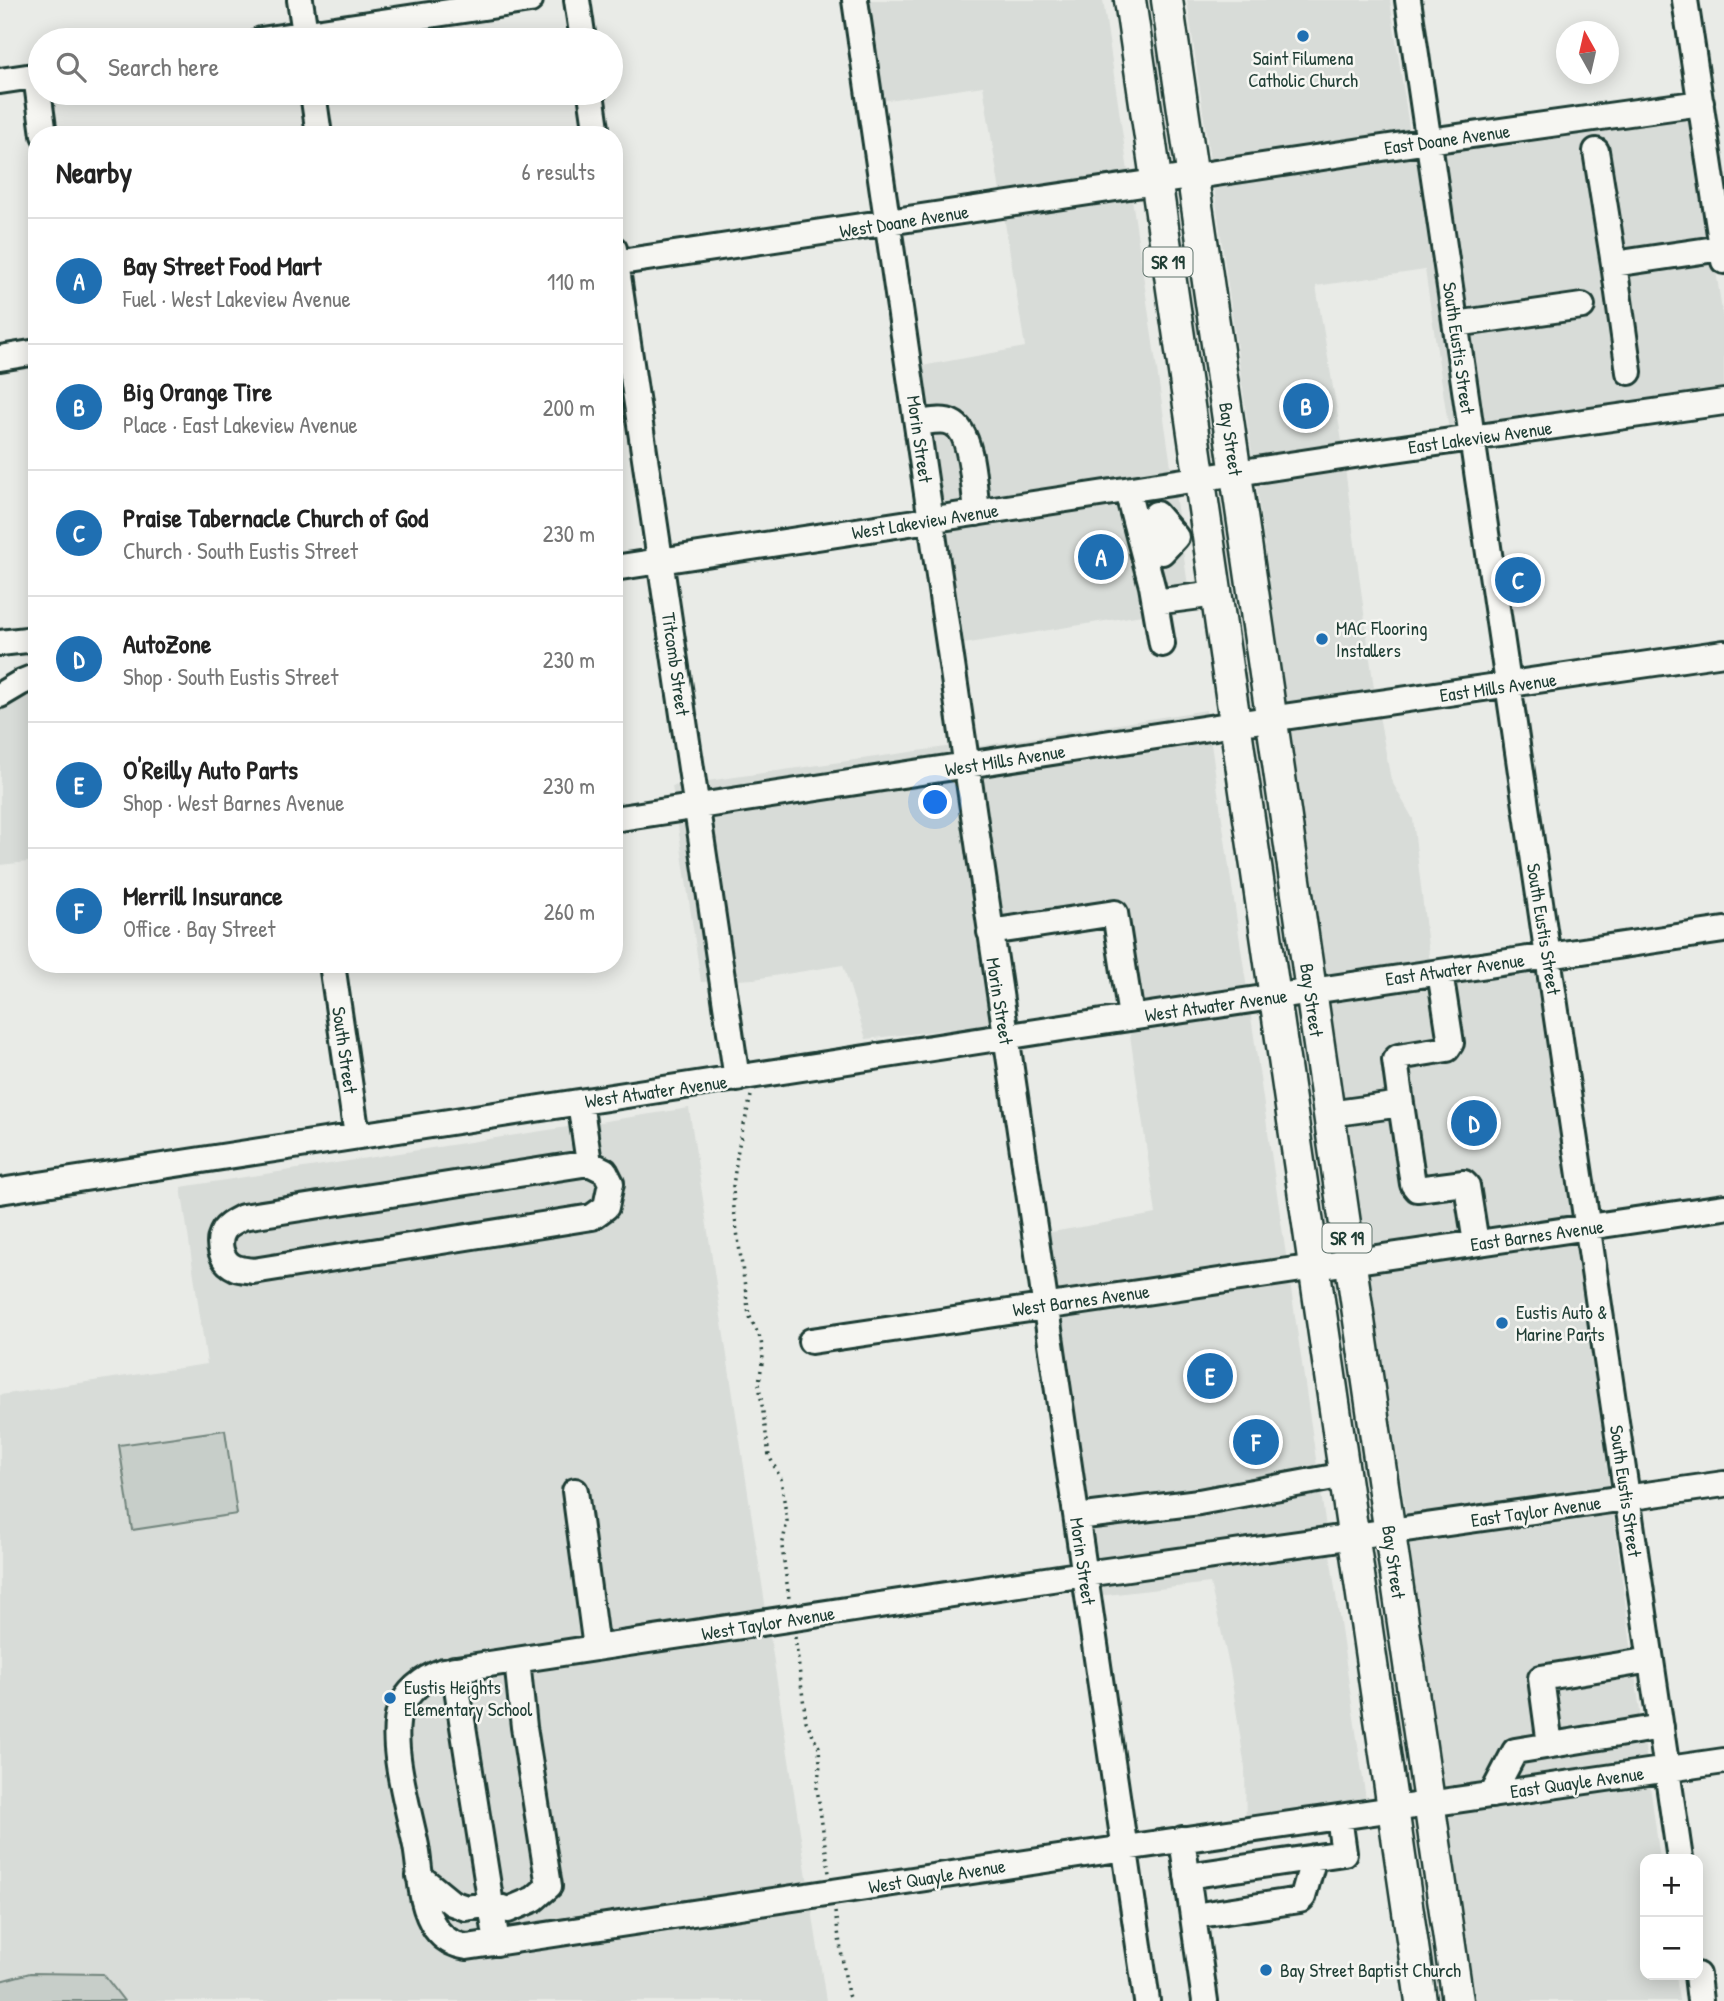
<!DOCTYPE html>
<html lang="en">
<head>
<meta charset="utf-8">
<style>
	body { margin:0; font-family:"Patrick Hand",sans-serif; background:#f2f2f2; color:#222 }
	.controls { position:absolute; right:21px; bottom:21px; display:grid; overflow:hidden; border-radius:14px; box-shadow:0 4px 18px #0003 }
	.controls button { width:63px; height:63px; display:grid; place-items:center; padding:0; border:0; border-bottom:2px solid #e0e0e0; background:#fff; color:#222; font:35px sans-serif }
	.compass { position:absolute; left:1556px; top:21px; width:63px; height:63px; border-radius:50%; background:#fff; box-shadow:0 4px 18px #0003; rotate:352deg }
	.you { position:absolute; left:936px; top:803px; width:24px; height:24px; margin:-18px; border:5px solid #fff; border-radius:50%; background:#1a73e8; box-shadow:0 0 0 10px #1a73e833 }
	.badge { display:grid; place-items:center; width:46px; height:46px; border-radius:50%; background:#1f6fb2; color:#fff; font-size:23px; font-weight:700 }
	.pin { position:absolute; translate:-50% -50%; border:4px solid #fff; box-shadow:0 2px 7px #0006 }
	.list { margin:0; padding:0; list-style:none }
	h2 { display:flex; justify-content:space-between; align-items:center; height:91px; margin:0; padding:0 28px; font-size:30px }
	h2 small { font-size:23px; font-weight:400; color:#767676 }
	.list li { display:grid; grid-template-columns:46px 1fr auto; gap:21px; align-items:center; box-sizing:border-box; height:126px; padding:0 28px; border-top:2px solid #e0e0e0 }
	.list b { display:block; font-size:26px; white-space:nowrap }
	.list p { margin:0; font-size:23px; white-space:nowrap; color:#767676 }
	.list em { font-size:23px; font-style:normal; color:#767676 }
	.icon { flex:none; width:38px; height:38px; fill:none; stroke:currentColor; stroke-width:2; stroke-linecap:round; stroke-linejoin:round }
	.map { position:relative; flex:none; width:1724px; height:2001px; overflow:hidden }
	.search { position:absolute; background:#fff; box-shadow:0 4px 18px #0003; left:28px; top:28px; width:595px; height:77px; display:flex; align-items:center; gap:18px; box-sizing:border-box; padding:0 24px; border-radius:38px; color:#767676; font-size:26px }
	.panel { position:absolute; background:#fff; box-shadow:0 4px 18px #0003; left:28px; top:126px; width:595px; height:847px; border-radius:28px }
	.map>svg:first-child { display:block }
	.built { fill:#d8dcd8 }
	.green { fill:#c7cec9; stroke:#73867e; stroke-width:2 }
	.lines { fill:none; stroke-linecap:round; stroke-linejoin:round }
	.minor-casing { stroke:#1f3d34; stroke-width:30 }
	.major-casing { stroke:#1f3d34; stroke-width:35 }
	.path { stroke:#1f3d34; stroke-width:3.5; stroke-dasharray:2 5; stroke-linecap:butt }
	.minor { stroke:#f6f6f2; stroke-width:24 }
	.major { stroke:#f6f6f2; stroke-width:30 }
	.poi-dot { fill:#1f6fb2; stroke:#f6f6f2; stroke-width:2.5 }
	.labels { text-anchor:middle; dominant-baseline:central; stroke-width:5; stroke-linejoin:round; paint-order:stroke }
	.shield { fill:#f6f6f2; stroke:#60746d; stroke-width:2 }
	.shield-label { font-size:18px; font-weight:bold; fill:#1f3d34 }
	.poi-label { font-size:19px; fill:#1f3d34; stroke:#f6f6f2; text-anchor:start }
	.street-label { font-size:19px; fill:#1f3d34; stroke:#f6f6f2 }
</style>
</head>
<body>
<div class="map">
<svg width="1724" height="2001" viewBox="0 0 1724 2001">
	<rect width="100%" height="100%" fill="#e9ebe7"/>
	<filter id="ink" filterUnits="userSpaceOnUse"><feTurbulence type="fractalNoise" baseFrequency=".0143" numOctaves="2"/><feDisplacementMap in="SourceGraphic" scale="14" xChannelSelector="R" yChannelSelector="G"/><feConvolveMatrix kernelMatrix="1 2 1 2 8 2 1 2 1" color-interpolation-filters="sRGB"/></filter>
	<g filter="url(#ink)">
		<path class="built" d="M847,0h256l69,473 -249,37 -23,-140 125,-23 -42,-261 -122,18z
			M1187,0h203l22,147 278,-56 34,234v66l-275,40 -24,-161 -109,16 27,161 -90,14z
			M1345,468l29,221 17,91 22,39 17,145 107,-12 123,907h-15v116h31l3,26h-210l-22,-150 -43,-351 -70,-452 -78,-566z
			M1175,494l16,113 -246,40 -19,-116z
			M37,687v174l-37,4v-158z
			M1206,710l163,1110 -123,11 -1,-63 -15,-99 -20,-86 -137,16 -50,-362 133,-23 -42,-289 -118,17 8,81 -138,16 -23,-74 -89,14 -53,3 -29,-196 295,-42 1,4z
			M689,1108l137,893h-826v-606l207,-31 -26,-177z"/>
		<path class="green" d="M225,1430l12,84 -105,16 -13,-85z
			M30,1973l73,1 21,27h-124v-20z"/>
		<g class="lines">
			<defs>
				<path id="minor" d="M300,0l6,40
					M577,0l6,40
					M855,0l292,2001
					M1408,0l272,1859
					M1685,0l39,261
					M261,40l269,-40
					M36,76l8,59
					M0,81l40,-6
					M313,93l6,42
					M591,93l6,42
					M1596,151l18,113 108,-16
					M614,249l123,830
					M614,263l815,-122 272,-38
					M1614,264l15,108
					M1456,324l126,-18
					M0,358l37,-6
					M918,423c10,-1 25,-5 34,0 21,9 22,68 25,90
					M1127,490l25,96 10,58
					M1156,514l20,23 -14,15 -20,-22z
					M614,568l767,-117 343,-49
					M1155,602l61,-8
					M0,643l36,-4
					M0,695l22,-13 15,-6
					M614,819l621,-95 489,-71
					M990,932l125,-19 16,104
					M332,964l25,172
					M580,1102l9,61
					M1401,1104l12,80 4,5 47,-6 3,3 9,57
					M1329,1114l72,-10 -6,-44 3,-3 49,-8 4,-6 -11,-71
					M589,1163l16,8 6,12 -5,24 -14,10 -339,54c-5,-1 -12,-1 -17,-3 -15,-6 -20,-25 -12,-38 4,-6 13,-10 19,-13z
					M0,1191l1062,-163 662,-98
					M811,1341l913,-134
					M1724,1484l-639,90 -642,97c-19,7 -35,19 -43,38 -12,34 9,101 16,137 5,28 3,58 20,83 8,11 18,16 31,18l658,-99 599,-87
					M575,1491l21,157
					M1077,1517l122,-15 146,-27
					M454,1669l43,274
					M1550,1745l-9,-67 110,-18
					M1492,1795l23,-44 146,-24
					M1182,1839l23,162
					M419,1876l33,27 14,5 25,-4 17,6 26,-11 15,-13 -25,-159 -7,-67
					M1187,1876l157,-23 -5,-36
					M1193,1916l107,-16 3,-3 11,-40
					M1697,1975l3,26"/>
				<path id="major" d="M1130,0l291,2001
					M1167,0l291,2001"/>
			</defs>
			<use href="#minor" class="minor-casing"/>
			<use href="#major" class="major-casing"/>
			<path class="path" d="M751,1096l-13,53 -5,37 1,24 15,105 12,25 2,16 -4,27 10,73 12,23 6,42 -5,26 7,51
				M795,1637l11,84 13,26 1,18 -3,23 12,85
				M835,1912l13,83 3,6"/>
			<use href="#minor" class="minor"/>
			<use href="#major" class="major"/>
		</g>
	</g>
	<g class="poi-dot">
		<circle cx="1303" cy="36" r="7"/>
		<circle cx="1322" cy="639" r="7"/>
		<circle cx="1502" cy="1323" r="7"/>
		<circle cx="390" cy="1698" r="7"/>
		<circle cx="1266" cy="1970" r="7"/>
	</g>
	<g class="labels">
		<g class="shield">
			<rect x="1143.5" y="247.5" width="49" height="29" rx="5"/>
			<rect x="1322.5" y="1223.5" width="49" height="29" rx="5"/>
		</g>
		<g class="shield-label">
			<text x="1168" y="262">SR 19</text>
			<text x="1347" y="1238">SR 19</text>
		</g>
		<g class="poi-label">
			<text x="1303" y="58" text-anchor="middle">Saint Filumena<tspan x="1303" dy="22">Catholic Church</tspan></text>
			<text x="1336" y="628">MAC Flooring<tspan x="1336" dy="22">Installers</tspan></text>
			<text x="1516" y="1312">Eustis Auto &amp;<tspan x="1516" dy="22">Marine Parts</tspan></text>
			<text x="404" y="1687">Eustis Heights<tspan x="404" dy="22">Elementary School</tspan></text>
			<text x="1280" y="1970">Bay Street Baptist Church</text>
		</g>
		<g class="street-label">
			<text transform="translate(1447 139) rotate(-8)">East Doane Avenue</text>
			<text transform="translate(904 221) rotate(-9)">West Doane Avenue</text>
			<text transform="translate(1459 348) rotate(82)">South Eustis Street</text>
			<text transform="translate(1480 437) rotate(-8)">East Lakeview Avenue</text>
			<text transform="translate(920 439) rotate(82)">Morin Street</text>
			<text transform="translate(1231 439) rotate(82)">Bay Street</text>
			<text transform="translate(925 521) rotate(-9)">West Lakeview Avenue</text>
			<text transform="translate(676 664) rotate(82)">Titcomb Street</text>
			<text transform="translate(1498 687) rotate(-8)">East Mills Avenue</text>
			<text transform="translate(1005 760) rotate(-9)">West Mills Avenue</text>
			<text transform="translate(1544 929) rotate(81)">South Eustis Street</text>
			<text transform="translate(1455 969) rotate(-8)">East Atwater Avenue</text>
			<text transform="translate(1312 1000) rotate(82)">Bay Street</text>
			<text transform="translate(1000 1001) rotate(81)">Morin Street</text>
			<text transform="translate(1216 1005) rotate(-8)">West Atwater Avenue</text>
			<text transform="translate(345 1050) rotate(82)">South Street</text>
			<text transform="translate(656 1091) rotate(-8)">West Atwater Avenue</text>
			<text transform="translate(1537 1235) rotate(-8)">East Barnes Avenue</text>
			<text transform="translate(1081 1300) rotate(-8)">West Barnes Avenue</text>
			<text transform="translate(1626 1491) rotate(82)">South Eustis Street</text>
			<text transform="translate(1536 1511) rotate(-8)">East Taylor Avenue</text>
			<text transform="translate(1083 1561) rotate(82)">Morin Street</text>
			<text transform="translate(1394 1562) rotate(82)">Bay Street</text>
			<text transform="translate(768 1623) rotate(-9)">West Taylor Avenue</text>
			<text transform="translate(1577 1782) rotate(-8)">East Quayle Avenue</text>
			<text transform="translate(937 1876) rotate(-9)">West Quayle Avenue</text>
		</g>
	</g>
</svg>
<div class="controls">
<button>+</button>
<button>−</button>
</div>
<svg class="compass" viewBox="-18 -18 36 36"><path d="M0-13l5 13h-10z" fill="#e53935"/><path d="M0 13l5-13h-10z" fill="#767676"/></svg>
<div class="you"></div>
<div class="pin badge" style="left:1101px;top:557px">A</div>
<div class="pin badge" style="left:1306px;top:406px">B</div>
<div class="pin badge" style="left:1518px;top:580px">C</div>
<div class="pin badge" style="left:1474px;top:1123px">D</div>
<div class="pin badge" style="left:1210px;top:1376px">E</div>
<div class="pin badge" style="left:1256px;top:1442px">F</div>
<div class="search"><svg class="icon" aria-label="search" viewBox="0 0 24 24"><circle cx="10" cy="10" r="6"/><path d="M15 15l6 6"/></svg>Search here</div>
<section class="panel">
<h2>Nearby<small>6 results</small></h2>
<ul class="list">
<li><span class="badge">A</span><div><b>Bay Street Food Mart</b><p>Fuel · West Lakeview Avenue</p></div><em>110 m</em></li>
<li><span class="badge">B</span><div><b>Big Orange Tire</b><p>Place · East Lakeview Avenue</p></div><em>200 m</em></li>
<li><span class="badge">C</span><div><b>Praise Tabernacle Church of God</b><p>Church · South Eustis Street</p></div><em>230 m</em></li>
<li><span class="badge">D</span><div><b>AutoZone</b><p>Shop · South Eustis Street</p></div><em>230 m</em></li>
<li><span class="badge">E</span><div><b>O'Reilly Auto Parts</b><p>Shop · West Barnes Avenue</p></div><em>230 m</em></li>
<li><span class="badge">F</span><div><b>Merrill Insurance</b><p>Office · Bay Street</p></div><em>260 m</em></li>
</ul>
</section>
</div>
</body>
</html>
